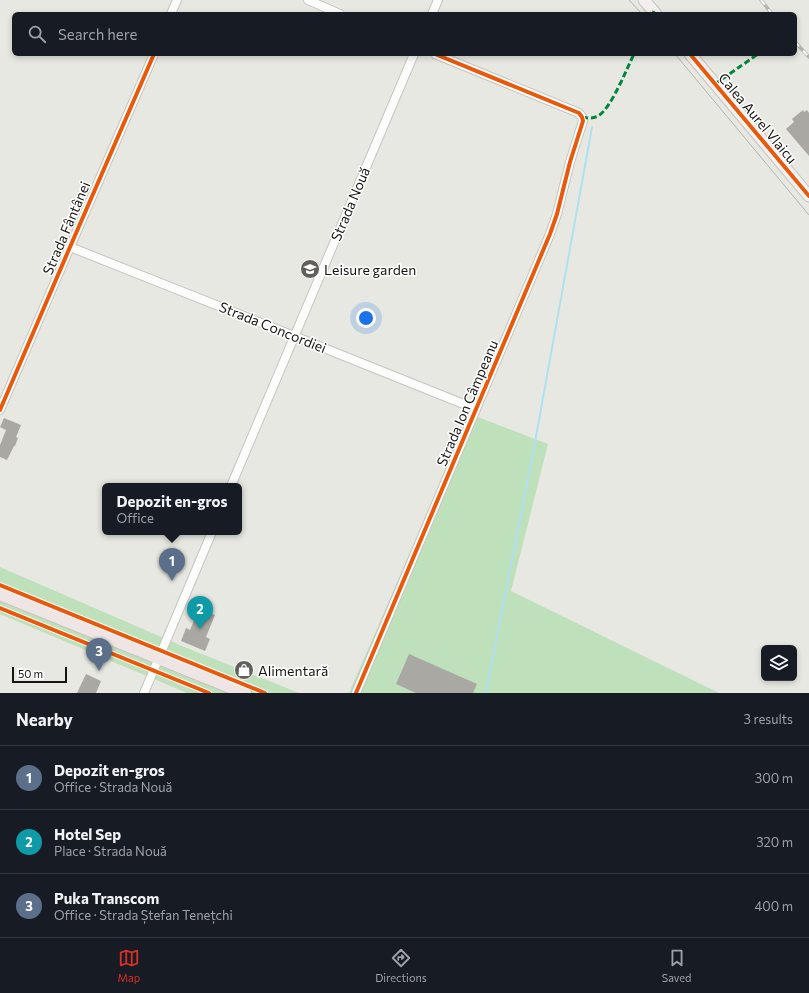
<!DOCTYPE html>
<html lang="en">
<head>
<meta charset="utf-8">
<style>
	body { margin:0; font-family:Commissioner,sans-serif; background:#20242c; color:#f1f3f6 }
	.controls { position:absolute; right:12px; bottom:12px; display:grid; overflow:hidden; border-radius:6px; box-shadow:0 2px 6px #0003 }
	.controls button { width:36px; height:36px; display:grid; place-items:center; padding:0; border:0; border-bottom:1px solid #363941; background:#171b24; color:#f1f3f6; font:20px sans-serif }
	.scale { position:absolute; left:12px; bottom:10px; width:55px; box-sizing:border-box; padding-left:4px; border:2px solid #161511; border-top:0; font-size:11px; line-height:14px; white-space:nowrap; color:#161511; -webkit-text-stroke:3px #fff; paint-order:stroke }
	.you { position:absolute; left:366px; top:318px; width:14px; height:14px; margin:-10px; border:3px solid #fff; border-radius:50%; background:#1a73e8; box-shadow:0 0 0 6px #1a73e833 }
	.badge { display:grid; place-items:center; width:26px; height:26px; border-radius:50%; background:#d93025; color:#fff; font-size:13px; font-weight:700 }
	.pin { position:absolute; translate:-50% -33px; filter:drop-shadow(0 1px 2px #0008) }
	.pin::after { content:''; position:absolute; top:21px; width:14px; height:12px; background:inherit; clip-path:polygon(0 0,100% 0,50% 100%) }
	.popup { position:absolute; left:102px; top:483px; width:140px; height:52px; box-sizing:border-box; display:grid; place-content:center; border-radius:6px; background:#171b24; filter:drop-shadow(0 1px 3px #0005); font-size:13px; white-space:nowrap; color:#9ea1a6 }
	.popup b { font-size:15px; color:#f1f3f6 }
	.popup::after { content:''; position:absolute; left:50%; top:100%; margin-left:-8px; border:8px solid transparent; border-top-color:#171b24 }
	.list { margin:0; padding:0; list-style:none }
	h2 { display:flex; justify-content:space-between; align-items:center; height:52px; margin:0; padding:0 16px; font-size:17px }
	h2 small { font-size:13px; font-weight:400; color:#9ea1a6 }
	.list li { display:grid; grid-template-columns:26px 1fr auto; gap:12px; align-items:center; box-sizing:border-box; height:64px; padding:0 16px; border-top:1px solid #363941 }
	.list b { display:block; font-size:15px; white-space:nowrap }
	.list p { margin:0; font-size:13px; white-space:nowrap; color:#9ea1a6 }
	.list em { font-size:13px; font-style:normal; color:#9ea1a6 }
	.icon { flex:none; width:22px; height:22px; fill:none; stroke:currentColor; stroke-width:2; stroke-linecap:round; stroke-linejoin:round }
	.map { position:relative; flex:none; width:809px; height:693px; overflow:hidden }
	.search { position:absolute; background:#171b24; box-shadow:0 2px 6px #0003; left:12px; right:12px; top:12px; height:44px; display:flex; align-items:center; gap:10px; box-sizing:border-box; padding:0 14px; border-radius:6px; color:#9ea1a6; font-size:15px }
	.sheet { height:244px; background:#171b24 }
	nav { display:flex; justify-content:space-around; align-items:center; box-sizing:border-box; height:56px; border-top:1px solid #363941; background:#171b24; font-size:11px; color:#9ea1a6 }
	nav a { display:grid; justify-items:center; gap:2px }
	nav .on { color:#d93025 }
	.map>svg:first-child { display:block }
	.green { fill:#bee0ba }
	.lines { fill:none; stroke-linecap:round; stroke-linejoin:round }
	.stream { stroke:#afe0ef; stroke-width:2 }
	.building { fill:#a9a8a3 }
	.minor-casing { stroke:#c6c5c1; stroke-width:10 }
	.major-casing { stroke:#c4c4c0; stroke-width:13 }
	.highway-casing { stroke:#c4c4c0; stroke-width:14 }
	.minor { stroke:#fcfcfb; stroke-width:8 }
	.major { stroke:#f4efee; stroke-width:11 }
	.highway { stroke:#efe5e4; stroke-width:12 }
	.tram { stroke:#b4b4b2; stroke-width:1 }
	.rail-casing { stroke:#b4b4b2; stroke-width:3.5 }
	.rail { stroke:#fff; stroke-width:2; stroke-dasharray:6; stroke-linecap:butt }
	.quiet { stroke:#00873e; stroke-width:3; stroke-dasharray:6 3; stroke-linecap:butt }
	.cycleway-casing { stroke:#fff; stroke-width:6 }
	.cycleway { stroke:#e8590c; stroke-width:4 }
	.labels { text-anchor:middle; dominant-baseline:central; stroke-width:3; stroke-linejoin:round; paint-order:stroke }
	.street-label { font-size:14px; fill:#161511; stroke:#fff }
	.poi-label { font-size:14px; fill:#161511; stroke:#fff; text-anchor:start }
</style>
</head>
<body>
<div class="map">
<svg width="809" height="693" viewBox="0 0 809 693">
	<rect width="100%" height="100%" fill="#e8e8e2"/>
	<path class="green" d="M470,414l78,30 -37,147 208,102h-370z
		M0,567l182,79 117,47h-112l-187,-79z"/>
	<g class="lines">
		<path class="stream" d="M486,693l49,-251 57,-315"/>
	</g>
	<path class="building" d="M803,110l1,2 3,-2 2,3v43l-23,-27 8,-7 -2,-3z
		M4,418l17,7 -5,12 2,1 -3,8h-1l-7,14 -7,-3v-12l6,-15 -6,-3z
		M199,608l16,7 -9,22 4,2 -5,12 -24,-10 5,-13 4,2z
		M409,654l68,30 -4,9h-57l-20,-9z
		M86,674l15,7 -5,12h-19z"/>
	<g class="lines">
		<defs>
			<path id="minor" d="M308,0l32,14
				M171,14l6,-14
				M432,14l6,-14
				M70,247l224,89 182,73
				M0,410l70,-163 84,-193
				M231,486l183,-432
				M144,693l68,-161
				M356,693l194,-459 7,-20 13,-52 13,-41 -1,-4 -3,-4 -144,-59"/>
			<path id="major" d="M644,0l12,14
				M690,54l119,142"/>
			<path id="highway" d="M0,594l245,99"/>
		</defs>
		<use href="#minor" class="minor-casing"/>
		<use href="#major" class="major-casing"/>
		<use href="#highway" class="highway-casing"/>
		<use href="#minor" class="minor"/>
		<use href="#major" class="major"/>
		<use href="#highway" class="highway"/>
		<path class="tram" d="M629,0l13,14
			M675,54l134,161"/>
		<defs>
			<path id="rail" d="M761,0l11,14
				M795,42l14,15"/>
		</defs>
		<use href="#rail" class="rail-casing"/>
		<use href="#rail" class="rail"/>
		<path class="quiet" d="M653,14l1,-3
			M715,84l43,-30
			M582,117c6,1 11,2 16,-1 13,-7 29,-48 36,-62"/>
		<defs>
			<path id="cycleway" d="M690,54l119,142
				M0,410l70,-163 84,-193
				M0,585l265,108
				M0,608l209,85
				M356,693l194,-459 7,-20 13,-52 13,-41 -1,-4 -3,-4 -144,-59"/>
		</defs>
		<use href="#cycleway" class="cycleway-casing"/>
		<use href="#cycleway" class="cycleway"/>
	</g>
	<defs>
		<symbol id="school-disc" viewBox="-11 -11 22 22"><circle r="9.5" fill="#605f5a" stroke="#fff"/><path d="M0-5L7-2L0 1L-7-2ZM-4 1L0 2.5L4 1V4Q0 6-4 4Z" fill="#fff"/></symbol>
		<symbol id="shop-disc" viewBox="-11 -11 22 22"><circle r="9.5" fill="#605f5a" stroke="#fff"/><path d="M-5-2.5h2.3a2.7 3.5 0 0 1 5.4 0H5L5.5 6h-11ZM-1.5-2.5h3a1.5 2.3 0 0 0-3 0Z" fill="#fff"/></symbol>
	</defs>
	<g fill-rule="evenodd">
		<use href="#school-disc" x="299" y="258" width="22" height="22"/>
		<use href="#shop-disc" x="233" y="659" width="22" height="22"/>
	</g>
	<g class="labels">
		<g class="street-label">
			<text transform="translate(758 118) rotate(50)">Calea Aurel Vlaicu</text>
			<text transform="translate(350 204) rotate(-67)">Strada Nouă</text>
			<text transform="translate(66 228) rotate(-67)">Strada Fântânei</text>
			<text transform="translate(273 327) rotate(22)">Strada Concordiei</text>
			<text transform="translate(467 403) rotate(-67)">Strada Ion Câmpeanu</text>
		</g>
		<g class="poi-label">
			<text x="324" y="269">Leisure garden</text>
			<text x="258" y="670">Alimentară</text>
		</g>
	</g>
</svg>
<div class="controls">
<button><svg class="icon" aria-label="layers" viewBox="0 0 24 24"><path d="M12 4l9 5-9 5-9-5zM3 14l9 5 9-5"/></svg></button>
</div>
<div class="scale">50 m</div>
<div class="you"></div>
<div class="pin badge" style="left:172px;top:581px;background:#5c6f8a">1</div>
<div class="popup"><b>Depozit en-gros</b>Office</div>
<div class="pin badge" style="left:200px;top:629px;background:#0f9aa8">2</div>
<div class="pin badge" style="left:99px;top:671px;background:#5c6f8a">3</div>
<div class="search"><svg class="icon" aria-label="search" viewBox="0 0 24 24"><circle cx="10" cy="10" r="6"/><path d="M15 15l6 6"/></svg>Search here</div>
</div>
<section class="sheet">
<h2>Nearby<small>3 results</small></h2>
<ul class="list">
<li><span class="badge" style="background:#5c6f8a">1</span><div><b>Depozit en-gros</b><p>Office · Strada Nouă</p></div><em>300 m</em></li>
<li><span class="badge" style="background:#0f9aa8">2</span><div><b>Hotel Sep</b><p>Place · Strada Nouă</p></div><em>320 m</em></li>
<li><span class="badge" style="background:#5c6f8a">3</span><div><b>Puka Transcom</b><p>Office · Strada Ștefan Tenețchi</p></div><em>400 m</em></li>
</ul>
</section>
<nav>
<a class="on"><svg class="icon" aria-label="map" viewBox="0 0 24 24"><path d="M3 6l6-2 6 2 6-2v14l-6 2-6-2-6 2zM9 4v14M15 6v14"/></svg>Map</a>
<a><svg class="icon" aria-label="directions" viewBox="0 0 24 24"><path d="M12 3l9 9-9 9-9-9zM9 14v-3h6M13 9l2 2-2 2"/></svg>Directions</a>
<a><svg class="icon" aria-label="saved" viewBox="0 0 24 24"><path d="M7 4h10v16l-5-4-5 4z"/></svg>Saved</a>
</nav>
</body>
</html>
